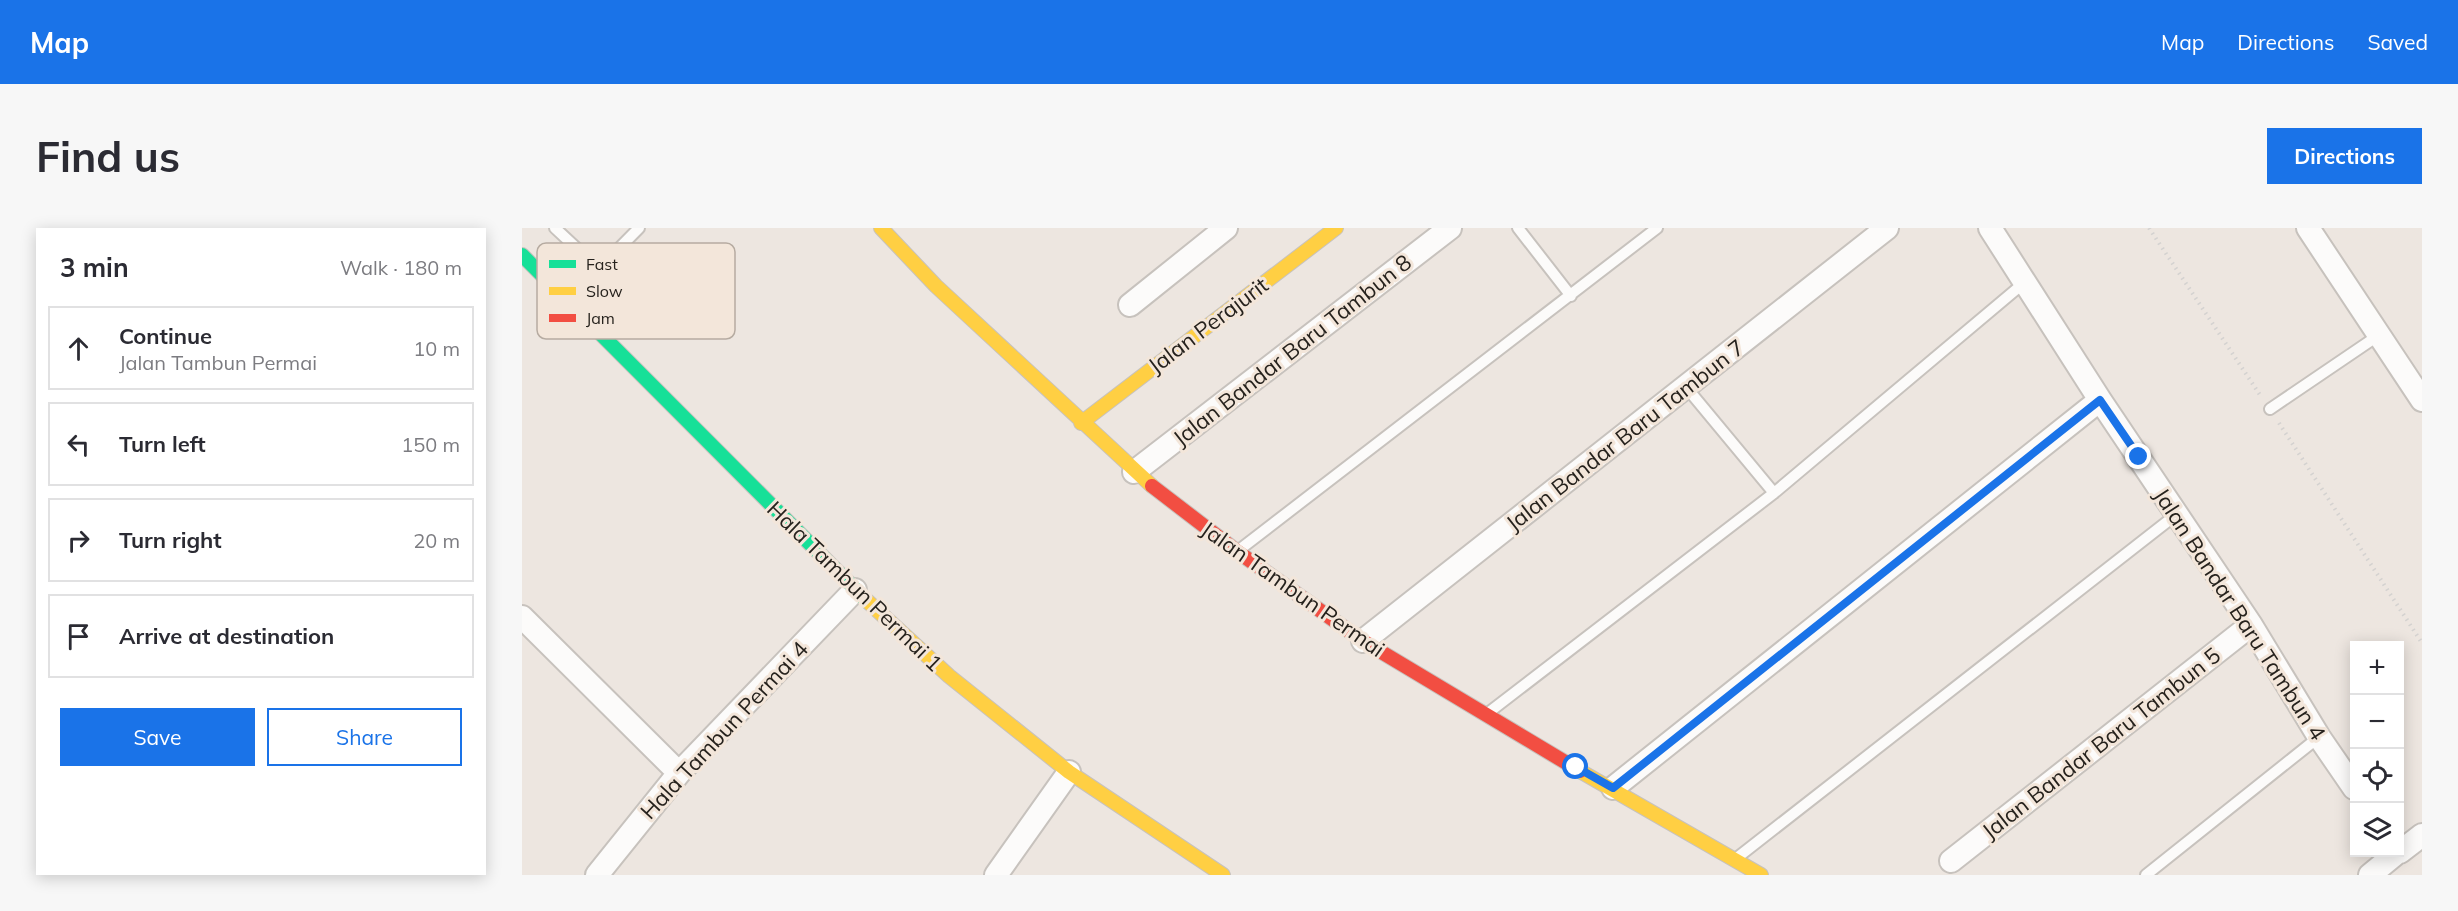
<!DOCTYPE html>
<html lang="en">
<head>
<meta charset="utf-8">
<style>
	body { margin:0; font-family:Mulish,sans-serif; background:#f7f7f7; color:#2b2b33 }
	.controls { position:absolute; right:18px; bottom:18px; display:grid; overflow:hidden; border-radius:0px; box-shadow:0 3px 15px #0003 }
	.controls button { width:54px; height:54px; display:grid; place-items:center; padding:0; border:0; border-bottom:2px solid #e1e1e2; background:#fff; color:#2b2b33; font:30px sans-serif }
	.stop { position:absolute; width:18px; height:18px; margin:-14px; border:4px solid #1a73e8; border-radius:50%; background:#fff }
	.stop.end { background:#1a73e8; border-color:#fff; box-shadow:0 2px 6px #0008 }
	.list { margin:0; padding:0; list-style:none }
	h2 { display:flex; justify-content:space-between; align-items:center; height:78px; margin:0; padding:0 24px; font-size:26px }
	h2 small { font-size:20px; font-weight:400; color:#7c7c81 }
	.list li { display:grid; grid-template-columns:39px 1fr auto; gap:18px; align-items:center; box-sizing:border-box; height:84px; margin:0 12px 12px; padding:0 12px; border:2px solid #e1e1e2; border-radius:0px }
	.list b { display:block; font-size:22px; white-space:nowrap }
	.list p { margin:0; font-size:20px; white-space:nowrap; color:#7c7c81 }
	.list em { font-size:20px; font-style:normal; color:#7c7c81 }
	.actions { display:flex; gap:12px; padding:18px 24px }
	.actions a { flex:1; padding:14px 0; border:2px solid #1a73e8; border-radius:0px; text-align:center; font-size:21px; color:#1a73e8 }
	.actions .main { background:#1a73e8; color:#fff }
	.icon { flex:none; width:33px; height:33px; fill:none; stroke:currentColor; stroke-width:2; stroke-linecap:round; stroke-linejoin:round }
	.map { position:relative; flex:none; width:1900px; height:647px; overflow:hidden; border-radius:0px }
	header { display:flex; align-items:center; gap:36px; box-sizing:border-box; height:84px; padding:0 30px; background:#1a73e8; color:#fff }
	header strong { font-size:28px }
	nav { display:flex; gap:33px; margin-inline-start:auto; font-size:21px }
	.intro { display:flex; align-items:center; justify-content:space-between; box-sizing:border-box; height:144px; padding:0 36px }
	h1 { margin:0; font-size:42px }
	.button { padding:15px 27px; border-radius:0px; background:#1a73e8; color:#fff; font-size:21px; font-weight:700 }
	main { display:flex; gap:36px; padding:0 36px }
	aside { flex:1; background:#fff; border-radius:0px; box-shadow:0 3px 15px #0003 }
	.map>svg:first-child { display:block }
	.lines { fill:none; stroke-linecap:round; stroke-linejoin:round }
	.lane-casing { stroke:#c7c2bd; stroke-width:14 }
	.street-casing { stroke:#c7c2bd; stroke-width:26 }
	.fast-casing { stroke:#c7c2bd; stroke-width:16 }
	.slow-casing { stroke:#c7c2bd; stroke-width:16 }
	.jam-casing { stroke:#c7c2bd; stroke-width:16 }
	.path { stroke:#d4d2d0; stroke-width:4; stroke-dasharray:1.5 4.5; stroke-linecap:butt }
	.lane { stroke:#fcfbfa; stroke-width:10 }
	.street { stroke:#fcfbfa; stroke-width:22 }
	.fast { stroke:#16e098; stroke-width:14 }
	.slow { stroke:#ffcf43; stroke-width:14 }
	.jam { stroke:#f24e42; stroke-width:14 }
	.route { stroke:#1a73e8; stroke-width:8 }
	.labels { text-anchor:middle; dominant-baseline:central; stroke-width:6; stroke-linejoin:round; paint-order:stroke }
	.street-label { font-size:22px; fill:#26221d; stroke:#f3e6da }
	.key { fill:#f3e6da; stroke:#b6aba1; stroke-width:1.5 }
	.key-label { font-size:16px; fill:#26221d }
</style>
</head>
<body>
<header>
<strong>Map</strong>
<nav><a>Map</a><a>Directions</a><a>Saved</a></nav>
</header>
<div class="intro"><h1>Find us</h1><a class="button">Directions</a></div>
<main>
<aside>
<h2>3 min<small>Walk · 180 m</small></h2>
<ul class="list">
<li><svg class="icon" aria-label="ahead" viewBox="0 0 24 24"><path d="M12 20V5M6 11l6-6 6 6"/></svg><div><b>Continue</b><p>Jalan Tambun Permai</p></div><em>10 m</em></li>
<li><svg class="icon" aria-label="left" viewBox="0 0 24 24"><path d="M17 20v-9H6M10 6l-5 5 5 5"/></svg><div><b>Turn left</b></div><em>150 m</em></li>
<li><svg class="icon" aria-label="right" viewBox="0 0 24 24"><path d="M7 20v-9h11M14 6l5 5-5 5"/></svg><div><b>Turn right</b></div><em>20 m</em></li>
<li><svg class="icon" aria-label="arrive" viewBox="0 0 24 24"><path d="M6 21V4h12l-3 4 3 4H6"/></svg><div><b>Arrive at destination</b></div></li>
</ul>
<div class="actions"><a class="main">Save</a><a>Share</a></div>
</aside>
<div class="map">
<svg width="1900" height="647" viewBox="0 0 1900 647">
	<rect width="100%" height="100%" fill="#ede6e0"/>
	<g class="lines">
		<defs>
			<path id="lane" d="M33,0l44,41
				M996,0l53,68
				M48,70l69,-70
				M1164,159l88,106
				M1748,181l109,-74
				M717,322l418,-322
				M966,485l286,-220 251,-211
				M1216,629l439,-343
				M1624,647l173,-138"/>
			<path id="street" d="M1468,0l110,172 151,225 68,112 35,51
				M1786,0l114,172
				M608,77l96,-77
				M612,244l316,-244
				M0,389l157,156
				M841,413l524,-413
				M1091,560l487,-388
				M1878,624l22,-17
				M1429,633l300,-236
				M75,647l82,-102 176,-183
				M474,647l73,-103
				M1848,647l28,-23"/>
			<path id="fast" d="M0,27l343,344"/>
			<path id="slow" d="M359,0l55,58 216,200
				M559,195l255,-195
				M343,371l84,77 120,96 154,103
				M1058,543l181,104"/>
			<path id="jam" d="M630,258l86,66 125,89 217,130"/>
		</defs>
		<use href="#lane" class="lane-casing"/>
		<use href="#street" class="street-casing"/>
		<use href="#fast" class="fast-casing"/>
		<use href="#slow" class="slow-casing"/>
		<use href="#jam" class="jam-casing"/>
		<path class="path" d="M1627,0l111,167
			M1757,195l143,220"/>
		<use href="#lane" class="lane"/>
		<use href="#street" class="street"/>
		<use href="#fast" class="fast"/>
		<use href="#slow" class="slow"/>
		<use href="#jam" class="jam"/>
	</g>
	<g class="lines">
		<path class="route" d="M1054,539l37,21 487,-388 39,57"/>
	</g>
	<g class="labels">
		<g class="street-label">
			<text transform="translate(686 97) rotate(-37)">Jalan Perajurit</text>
			<text transform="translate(770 122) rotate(-38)">Jalan Bandar Baru Tambun 8</text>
			<text transform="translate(1103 207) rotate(-38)">Jalan Bandar Baru Tambun 7</text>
			<text transform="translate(333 358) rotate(44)">Hala Tambun Permai 1</text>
			<text transform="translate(771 361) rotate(35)">Jalan Tambun Permai</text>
			<text transform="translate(1718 386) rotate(57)">Jalan Bandar Baru Tambun 4</text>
			<text transform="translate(202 502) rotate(-47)">Hala Tambun Permai 4</text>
			<text transform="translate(1579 515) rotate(-38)">Jalan Bandar Baru Tambun 5</text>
		</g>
	</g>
	<rect x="15" y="15" width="198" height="96" rx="9" class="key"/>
	<rect x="27" y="32" width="27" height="8" fill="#16e098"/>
	<rect x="27" y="59" width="27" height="8" fill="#ffcf43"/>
	<rect x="27" y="86" width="27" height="8" fill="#f24e42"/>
	<g class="key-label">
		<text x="64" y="42">Fast</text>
		<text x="64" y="69">Slow</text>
		<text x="64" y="96">Jam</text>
	</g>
</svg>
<div class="controls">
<button>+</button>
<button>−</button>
<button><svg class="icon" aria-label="locate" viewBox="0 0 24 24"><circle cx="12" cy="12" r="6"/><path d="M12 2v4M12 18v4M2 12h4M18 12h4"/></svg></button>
<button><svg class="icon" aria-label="layers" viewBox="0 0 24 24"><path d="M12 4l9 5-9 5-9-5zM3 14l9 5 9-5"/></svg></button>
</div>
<div class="stop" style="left:1054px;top:539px"></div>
<div class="stop end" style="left:1617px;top:229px"></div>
</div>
</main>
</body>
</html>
